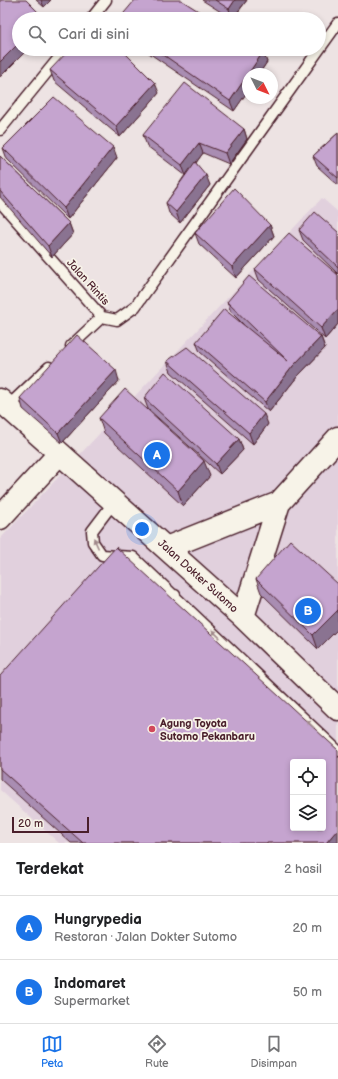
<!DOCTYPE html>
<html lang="id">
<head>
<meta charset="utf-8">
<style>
	body { margin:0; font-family:"Balsamiq Sans",sans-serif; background:#f6f6f6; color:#202124 }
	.controls { position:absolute; right:12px; bottom:12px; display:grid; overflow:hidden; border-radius:4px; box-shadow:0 2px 6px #0003 }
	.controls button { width:36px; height:36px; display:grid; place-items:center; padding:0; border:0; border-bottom:1px solid #e0e0e0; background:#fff; color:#202124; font:20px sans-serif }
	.compass { position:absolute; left:242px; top:68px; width:36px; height:36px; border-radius:50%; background:#fff; box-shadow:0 2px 6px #0003; rotate:132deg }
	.scale { position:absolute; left:12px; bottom:10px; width:77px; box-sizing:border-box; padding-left:4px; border:2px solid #4a1f2b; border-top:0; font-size:11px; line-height:14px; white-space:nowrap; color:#4a1f2b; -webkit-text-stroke:3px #f7f3e8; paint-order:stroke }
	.you { position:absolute; left:142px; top:529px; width:14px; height:14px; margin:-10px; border:3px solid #fff; border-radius:50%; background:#1a73e8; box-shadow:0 0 0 6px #1a73e833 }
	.badge { display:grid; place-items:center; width:26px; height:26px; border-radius:50%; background:#1a73e8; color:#fff; font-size:13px; font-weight:700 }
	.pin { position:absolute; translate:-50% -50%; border:2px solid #fff; box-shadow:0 1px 4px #0006 }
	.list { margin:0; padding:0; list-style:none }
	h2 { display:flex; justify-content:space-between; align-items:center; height:52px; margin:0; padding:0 16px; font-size:17px }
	h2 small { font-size:13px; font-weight:400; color:#757577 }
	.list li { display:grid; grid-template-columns:26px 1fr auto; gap:12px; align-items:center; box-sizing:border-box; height:64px; padding:0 16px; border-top:1px solid #e0e0e0 }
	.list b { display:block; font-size:15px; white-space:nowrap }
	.list p { margin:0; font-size:13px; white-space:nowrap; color:#757577 }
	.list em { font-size:13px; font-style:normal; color:#757577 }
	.icon { flex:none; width:22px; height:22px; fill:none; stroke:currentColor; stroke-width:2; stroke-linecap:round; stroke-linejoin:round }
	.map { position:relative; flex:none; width:338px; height:843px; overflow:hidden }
	.search { position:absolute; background:#fff; box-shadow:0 2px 6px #0003; left:12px; right:12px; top:12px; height:44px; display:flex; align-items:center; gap:10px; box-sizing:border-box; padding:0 14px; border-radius:22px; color:#757577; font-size:15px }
	.sheet { height:180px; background:#fff }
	nav { display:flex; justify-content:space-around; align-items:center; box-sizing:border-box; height:56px; border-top:1px solid #e0e0e0; background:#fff; font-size:11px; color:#757577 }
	nav a { display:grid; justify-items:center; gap:2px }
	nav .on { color:#1a73e8 }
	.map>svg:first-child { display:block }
	.built { fill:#e1d0dd; fill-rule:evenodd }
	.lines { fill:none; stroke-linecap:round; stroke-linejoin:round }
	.service-casing { stroke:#4a1f2b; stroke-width:13 }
	.tertiary-casing { stroke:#4a1f2b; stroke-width:25 }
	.secondary-casing { stroke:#4a1f2b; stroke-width:25 }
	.service { stroke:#f7f3e8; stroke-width:10 }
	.tertiary { stroke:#f7f3e8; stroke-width:22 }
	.secondary { stroke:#f7f3e8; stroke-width:22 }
	.wall { fill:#a98db2; stroke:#4a1f2b }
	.shaded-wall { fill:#8a7391; stroke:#4a1f2b }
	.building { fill:#c5a4cf; stroke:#4a1f2b; fill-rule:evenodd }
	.oneway { fill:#a0898a }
	.poi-dot { fill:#d1495b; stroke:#f7f3e8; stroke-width:1.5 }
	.labels { text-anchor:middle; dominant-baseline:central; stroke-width:3.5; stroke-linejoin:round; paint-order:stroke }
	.street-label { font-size:11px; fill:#4a1f2b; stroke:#f7f3e8 }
	.poi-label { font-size:11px; font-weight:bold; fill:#4a1f2b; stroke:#f7f3e8; text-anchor:start }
</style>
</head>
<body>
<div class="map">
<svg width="338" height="843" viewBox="0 0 338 843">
	<rect width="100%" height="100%" fill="#ede3e3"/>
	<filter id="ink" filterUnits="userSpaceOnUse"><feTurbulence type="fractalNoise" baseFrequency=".025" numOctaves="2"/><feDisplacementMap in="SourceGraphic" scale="8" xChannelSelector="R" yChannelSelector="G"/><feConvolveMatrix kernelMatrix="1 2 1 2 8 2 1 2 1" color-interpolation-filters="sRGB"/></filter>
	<g filter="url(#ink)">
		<path class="built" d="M322,198l16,14v631h-279l-59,-53v-251zM293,762h30v66h-30z"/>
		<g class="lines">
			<defs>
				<path id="service" d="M91,19l15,-19
					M0,130l66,-81
					M0,202l102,115 -31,29
					M102,317l15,3 18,-13 203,-284
					M7,407l42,-40
					M114,502l-22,29 1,11 9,13 31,2 205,194
					M122,570l11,-13
					M164,608l11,-13"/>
				<path id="tertiary" d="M0,518l59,-64"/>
				<path id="secondary" d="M0,400l243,217 95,92
					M166,548l113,-45
					M243,617l36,-114 59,-65"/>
			</defs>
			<use href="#service" class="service-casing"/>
			<use href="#tertiary" class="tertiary-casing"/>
			<use href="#secondary" class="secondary-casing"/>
			<use href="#service" class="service"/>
			<use href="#tertiary" class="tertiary"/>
			<use href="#secondary" class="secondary"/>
		</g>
		<path class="wall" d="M36,0h15l-7,7z
			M202,0h45l-14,19h-1z
			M143,49h116l4,3 4,10 -33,49z
			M50,70l109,23 -39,44 -66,-56z
			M244,129l3,10 -18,25 -26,-11 -7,10 14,22 -30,38 -11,-10 -3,-10 19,-28 -38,-29 -4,-11z
			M338,133v52l-21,-19 -4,-10z
			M113,147l4,11 -49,61 -61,-60 -4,-11z
			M0,156l69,67 4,11 -21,23 -52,-60z
			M270,225l4,11 -38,42 -37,-34 -4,-11z
			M299,230l39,2v42l-35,-34z
			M255,269l83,6v49l-13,15 -66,-59z
			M227,302l94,35 4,11 -28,29 -28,35 -69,-60 -4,-10 48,-17 -13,-13z
			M167,361l101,63 -15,20 -82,-72z
			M119,381l-57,62 -39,-34 -3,-11z
			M144,398l95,41 4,11 -23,24 -72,-65z
			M99,418l111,58 -27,30 -79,-73z
			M256,579l82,5 -20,65 -57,-56z
			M0,676l338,167h-267l-71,-64z"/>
		<path class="shaded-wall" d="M41,0h10l-7,7z
			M235,0h12l-15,19 -3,-10z
			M19,43v6h9l-28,28v-15z
			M263,52l4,10 -8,12h-11z
			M248,74v17l-14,20 -4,-10z
			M155,83l4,10 -39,44 -4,-11z
			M244,129l3,10 -18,25 -4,-11z
			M199,143l4,10 -17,23 -4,-11z
			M113,147l4,11 -49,61 -4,-11z
			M206,175l4,10 -30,38 -4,-11z
			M69,223l4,11 -21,23 -4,-11z
			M270,225l4,11 -38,42 -4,-11z
			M338,309v15l-13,15 -4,-11z
			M321,337l4,11 -28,29 -28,35 -4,-10 28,-36z
			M116,370l3,11 -57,62 -4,-10z
			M264,414l4,10 -15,20 -4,-11z
			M239,439l4,11 -23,24 -4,-10z
			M204,461l6,15 -27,30 -5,-15z
			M338,610v19l-20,20 -5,-14z
			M338,829v14h-12z"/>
		<path class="building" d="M0,0h26l18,18 -1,1h-24v24l-19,19z
			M135,0h46l30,19h-92z
			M215,0h20l-6,9z
			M70,49h51l34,34 -39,43 -66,-56z
			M155,49h104l4,3 -33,49z
			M185,83l59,46 -19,24 -26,-10 -17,22 -39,-30z
			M54,97l59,50 -49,61 -61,-60z
			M338,133v45l-25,-22z
			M0,156l69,67 -21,23 -48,-55z
			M195,162l11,13 -30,37 -10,-9z
			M234,188l36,37 -38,42 -37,-34z
			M315,212l23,20v35l-39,-37z
			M289,233l49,42v34l-17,19 -66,-59z
			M249,276l72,61 -28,29 -28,36 -69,-60 28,-33 64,52 -61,-59z
			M77,335l39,35 -58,63 -38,-35z
			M187,347l77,67 -15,19 -82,-72z
			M165,372l74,67 -23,25 -72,-66z
			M125,389l79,72 -26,30 -79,-73z
			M290,540l48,44v26l-25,25 -57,-56z
			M116,547l222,203v79l-12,14h-243l-83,-74v-93zM293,762h30v66h-30z"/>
		<defs><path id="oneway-solid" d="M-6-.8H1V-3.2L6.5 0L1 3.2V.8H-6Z"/></defs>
		<g class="oneway">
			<use href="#oneway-solid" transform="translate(96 543) rotate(-114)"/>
			<use href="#oneway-solid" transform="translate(216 634) rotate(-136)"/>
			<use href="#oneway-solid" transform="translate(310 724) rotate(-136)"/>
		</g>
	</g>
	<circle class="poi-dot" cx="152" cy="729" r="4"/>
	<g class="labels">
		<g class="street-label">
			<text transform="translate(88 282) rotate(48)">Jalan Rintis</text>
			<text transform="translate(198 576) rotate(42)">Jalan Dokter Sutomo</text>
		</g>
		<g class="poi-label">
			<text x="160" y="723">Agung Toyota<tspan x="160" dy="13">Sutomo Pekanbaru</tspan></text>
		</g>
	</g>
</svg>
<div class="controls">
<button><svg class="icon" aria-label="locate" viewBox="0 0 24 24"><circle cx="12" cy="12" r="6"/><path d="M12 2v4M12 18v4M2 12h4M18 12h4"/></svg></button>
<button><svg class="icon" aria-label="layers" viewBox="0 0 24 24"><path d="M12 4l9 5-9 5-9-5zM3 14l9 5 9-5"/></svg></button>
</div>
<svg class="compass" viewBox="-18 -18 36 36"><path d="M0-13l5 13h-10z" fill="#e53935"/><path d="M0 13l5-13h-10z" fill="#757577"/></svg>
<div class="scale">20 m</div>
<div class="you"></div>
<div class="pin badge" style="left:157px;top:455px">A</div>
<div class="pin badge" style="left:308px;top:611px">B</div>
<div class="search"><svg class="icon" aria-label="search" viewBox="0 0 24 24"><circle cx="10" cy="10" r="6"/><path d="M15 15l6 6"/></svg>Cari di sini</div>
</div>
<section class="sheet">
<h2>Terdekat<small>2 hasil</small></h2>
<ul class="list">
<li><span class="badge">A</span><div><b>Hungrypedia</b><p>Restoran · Jalan Dokter Sutomo</p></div><em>20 m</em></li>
<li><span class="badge">B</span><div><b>Indomaret</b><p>Supermarket</p></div><em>50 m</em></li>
</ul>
</section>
<nav>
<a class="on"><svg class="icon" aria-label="map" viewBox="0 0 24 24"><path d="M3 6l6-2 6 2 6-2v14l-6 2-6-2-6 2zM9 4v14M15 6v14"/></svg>Peta</a>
<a><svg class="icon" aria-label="directions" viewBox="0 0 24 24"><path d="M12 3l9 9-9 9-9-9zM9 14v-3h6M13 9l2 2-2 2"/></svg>Rute</a>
<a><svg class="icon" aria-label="saved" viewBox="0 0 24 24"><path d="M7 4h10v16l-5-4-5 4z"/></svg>Disimpan</a>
</nav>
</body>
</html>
